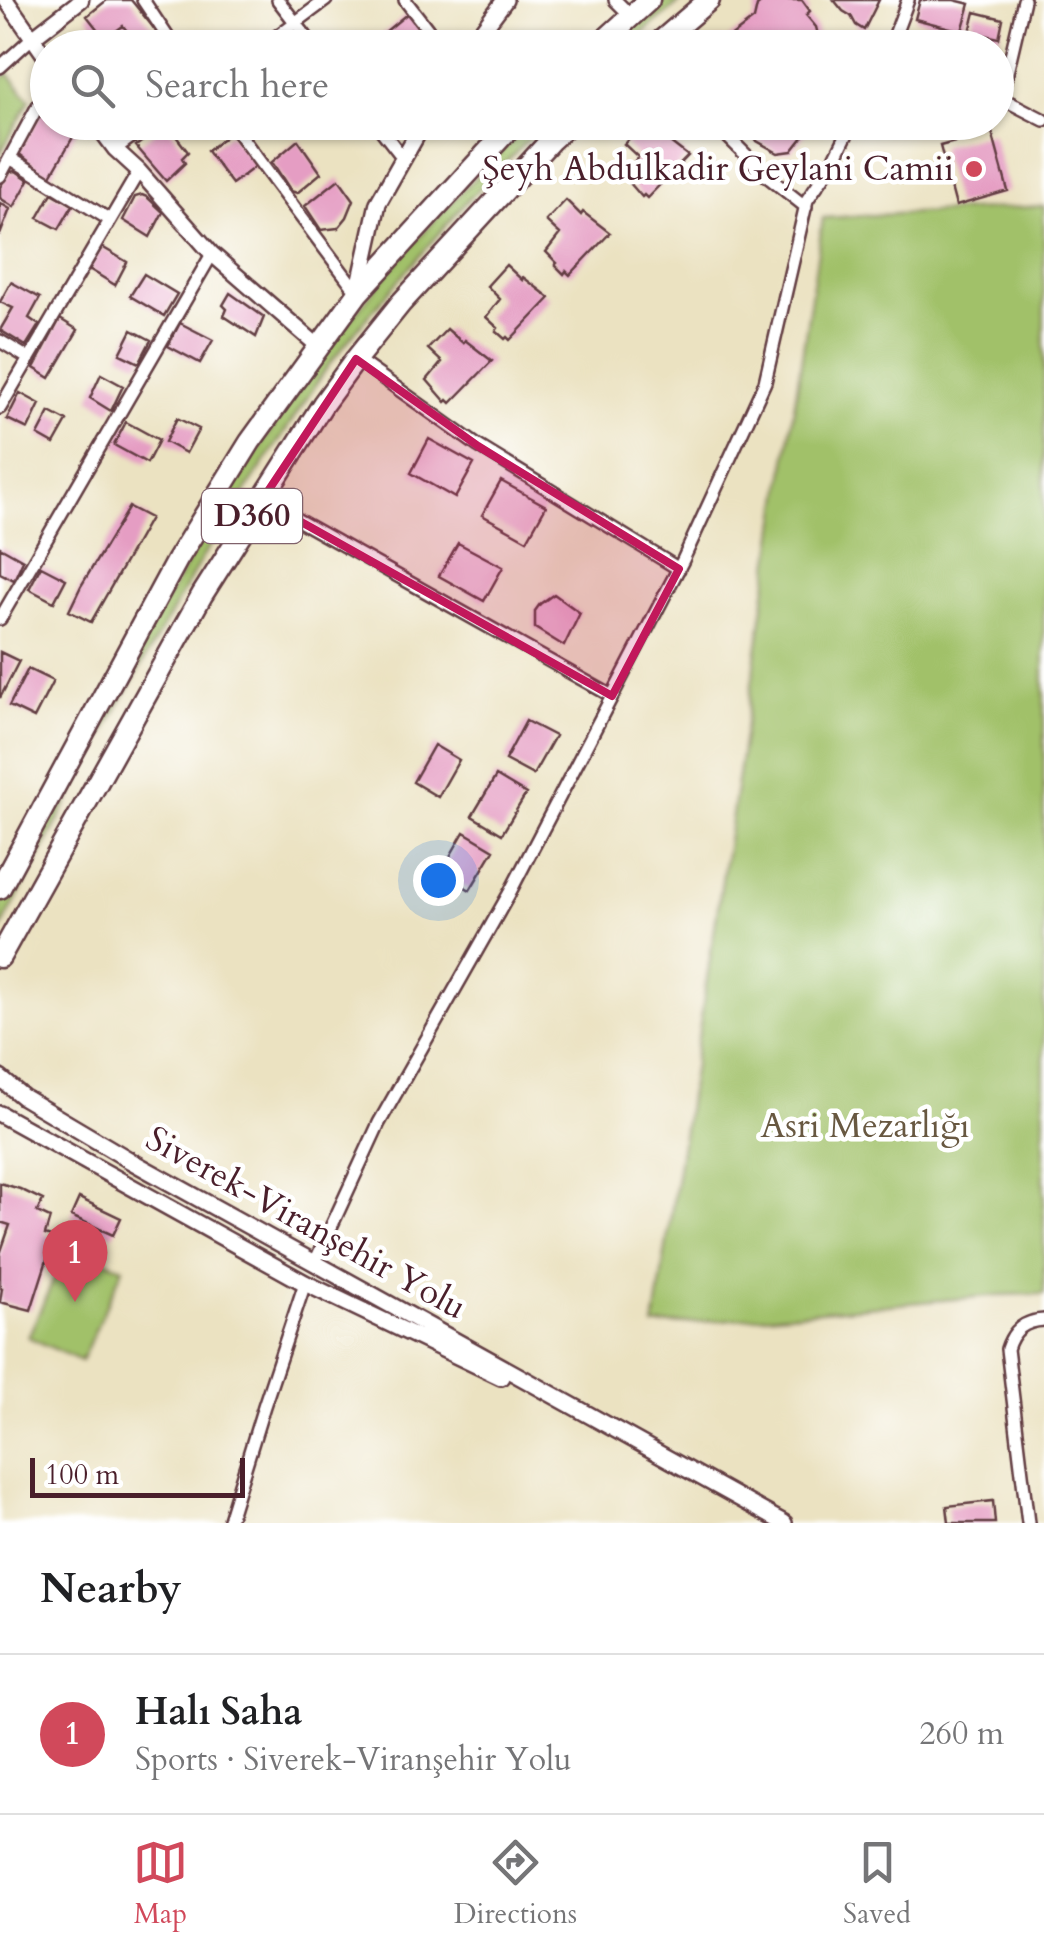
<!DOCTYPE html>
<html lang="en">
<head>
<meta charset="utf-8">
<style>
	body { margin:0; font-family:Cardo,serif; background:#f2f2f2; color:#202124 }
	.scale { position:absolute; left:30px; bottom:25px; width:215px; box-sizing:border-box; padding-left:10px; border:5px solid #4a1f2b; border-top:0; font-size:28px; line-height:35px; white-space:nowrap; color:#4a1f2b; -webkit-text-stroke:8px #fff; paint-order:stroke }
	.you { position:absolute; left:438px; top:880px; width:35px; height:35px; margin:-25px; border:8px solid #fff; border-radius:50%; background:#1a73e8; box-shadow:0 0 0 15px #1a73e833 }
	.badge { display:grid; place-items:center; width:65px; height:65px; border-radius:50%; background:#d1495b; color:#fff; font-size:32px; font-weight:700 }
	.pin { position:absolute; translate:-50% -82px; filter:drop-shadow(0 2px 5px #0008) }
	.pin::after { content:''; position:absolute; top:52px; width:35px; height:30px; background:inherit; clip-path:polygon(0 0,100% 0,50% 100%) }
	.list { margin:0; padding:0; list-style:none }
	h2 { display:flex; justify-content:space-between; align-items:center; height:130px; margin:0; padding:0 40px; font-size:42px }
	h2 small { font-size:32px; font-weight:400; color:#757577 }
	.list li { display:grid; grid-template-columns:65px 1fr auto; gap:30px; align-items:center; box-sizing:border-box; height:160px; padding:0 40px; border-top:2px solid #e0e0e0 }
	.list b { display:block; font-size:38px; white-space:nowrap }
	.list p { margin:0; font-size:32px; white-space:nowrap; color:#757577 }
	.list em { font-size:32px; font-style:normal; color:#757577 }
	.icon { flex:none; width:55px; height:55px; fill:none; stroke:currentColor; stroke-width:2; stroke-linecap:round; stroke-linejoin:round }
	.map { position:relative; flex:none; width:1044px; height:1523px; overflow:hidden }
	.search { position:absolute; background:#fff; box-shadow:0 2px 8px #0004; left:30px; right:30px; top:30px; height:110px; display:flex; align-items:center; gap:25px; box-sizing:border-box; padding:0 35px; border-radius:55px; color:#757577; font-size:38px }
	.sheet { height:290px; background:#fff }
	nav { display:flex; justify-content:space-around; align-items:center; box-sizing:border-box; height:140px; border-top:2px solid #e0e0e0; background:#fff; font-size:28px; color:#757577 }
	nav a { display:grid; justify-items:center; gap:5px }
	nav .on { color:#d1495b }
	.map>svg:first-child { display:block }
	.green { fill:#a1c169; stroke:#76704a; stroke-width:2.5 }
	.building { fill:#e59dc3 }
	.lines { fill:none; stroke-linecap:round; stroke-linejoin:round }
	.minor-casing { stroke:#623c42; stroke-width:16 }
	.tertiary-casing { stroke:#623c42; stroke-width:19 }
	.secondary-casing { stroke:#623c42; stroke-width:20 }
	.trunk-casing { stroke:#623c42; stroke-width:25 }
	.minor { stroke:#fff; stroke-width:11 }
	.tertiary { stroke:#fff; stroke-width:14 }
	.secondary { stroke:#fff; stroke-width:15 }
	.trunk { stroke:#fff; stroke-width:20 }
	.marked { fill:#c2185b; fill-opacity:0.2; stroke:#c2185b; stroke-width:8; stroke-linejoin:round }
	.poi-dot { fill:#d1495b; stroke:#fff; stroke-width:4 }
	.labels { text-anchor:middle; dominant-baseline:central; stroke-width:9; stroke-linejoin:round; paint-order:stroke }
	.shield { fill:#fff; stroke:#80626b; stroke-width:2.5 }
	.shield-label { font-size:32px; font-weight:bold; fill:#4a1f2b }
	.poi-label { font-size:35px; fill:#4a1f2b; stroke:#fff; text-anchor:end }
	.park-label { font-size:35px; fill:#685841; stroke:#fff }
	.street-label { font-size:35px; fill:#4a1f2b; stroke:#fff }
</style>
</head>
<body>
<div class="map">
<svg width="1044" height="1523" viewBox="0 0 1044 1523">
	<rect width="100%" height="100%" fill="#fff"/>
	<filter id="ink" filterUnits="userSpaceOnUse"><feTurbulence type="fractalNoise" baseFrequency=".01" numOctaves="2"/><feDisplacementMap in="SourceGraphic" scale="20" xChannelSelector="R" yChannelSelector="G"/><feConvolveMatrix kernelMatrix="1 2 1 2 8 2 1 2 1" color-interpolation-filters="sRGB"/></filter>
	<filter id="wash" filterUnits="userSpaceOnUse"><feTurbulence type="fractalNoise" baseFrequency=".0048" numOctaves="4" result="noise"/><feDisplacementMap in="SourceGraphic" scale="40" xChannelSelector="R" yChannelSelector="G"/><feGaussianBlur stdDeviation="2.25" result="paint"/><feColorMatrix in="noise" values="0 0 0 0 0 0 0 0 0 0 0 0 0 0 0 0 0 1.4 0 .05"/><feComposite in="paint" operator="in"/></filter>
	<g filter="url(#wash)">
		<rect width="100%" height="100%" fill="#ebe2c1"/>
		<path class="green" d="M662,0h21l-58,47 -18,1z
			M8,73l22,27 -30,54v-73z
			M529,123h16l-80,80 -102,119 -35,44 -126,192 -84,149 -118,224v-32c114,-206 222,-419 369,-603 50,-62 105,-118 160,-173z
			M1044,206v1088l-44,1 -346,31 169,-1108z
			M70,1244l53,24 -42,93 -53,-24z"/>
		<g id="blocks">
			<path class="building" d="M107,0h24l26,32 -18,14 -16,-20 -18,13 -18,-23z
				M764,0h38l8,11 -4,4 10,12 2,8 -3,9 -5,4h-28l-4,-5 -6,5h-69l6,-6 13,-3 3,2 29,-22 3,-13z
				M834,0h45l-15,30 -8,-5 -5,-9 -8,-5z
				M920,0h34l16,4 -8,27 -47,-12z
				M975,12l28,7 -4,19 -29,-6z
				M408,13l18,21 -15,14h-24l-8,-11z
				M48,102v20h29l3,3 -30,52 -32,-24z
				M750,122h54l-3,5 6,5 -15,19 -14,2 -21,-12 -7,-11z
				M166,123l22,29 -6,6 3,5 -19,18 -30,-35z
				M644,123l15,15 2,-3 27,21 -41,42 -3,-3 -2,2 -19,-22 15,-18 -14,-13z
				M992,132l16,59 -52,15 -16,-60z
				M230,133l26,33 -24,18 -25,-33z
				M298,140l23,33 -24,20 -6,-2 -19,-29z
				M16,171l13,9 -15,27 -14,-9v-11l9,-15z
				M339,179l15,21 -7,17 -9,11 -17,2 -16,-24z
				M52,193l21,12 -14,24 -21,-11z
				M142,195l5,2 16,15 -13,25 -27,-17 12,-23z
				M566,200l15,15 2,-3 27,21 -40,42 -4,-4 -2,3 -9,-9 2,-2 -11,-11 14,-18 -14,-13z
				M0,203l10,6 -10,26z
				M102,247l25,15 -12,23 -26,-16z
				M506,265l16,15 1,-3 27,21 -40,42 -3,-3 -2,2 -9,-8 2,-3 -12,-11 14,-18 -13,-13z
				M144,274l33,20 -13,22 -34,-20z
				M11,282l29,16 -11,20 10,7 -13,21 -26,-16 13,-22 -13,-6z
				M230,293l34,24 -8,20 -32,-21 3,-7 -4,-4z
				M60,319l18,11 -28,48 -16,-10z
				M180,323l33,17 -13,23 -32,-17z
				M447,329l16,14 2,-3 27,21 -41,42 -3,-3 -2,2 -19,-22 15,-18 -14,-13z
				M132,330l19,10 -12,23 -19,-9z
				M101,374l22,12 -12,25 -21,-13z
				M20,393l20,11 -12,25 -21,-10z
				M50,412l17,9 -13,23 -16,-9z
				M177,418l22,11 -13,24 -21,-11z
				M126,422l33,18 -12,23 -33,-18z
				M429,439l45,25 -19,34 -44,-25z
				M501,481l45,25 -19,34 -45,-25z
				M129,507l21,11 -59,104 -22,-11 12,-25z
				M458,543l45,24 -19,34 -45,-25z
				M0,547l23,13 -9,20 -14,-7z
				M41,566l25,13 -12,23 -25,-13z
				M554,594l26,19 -16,33 -29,-18v-17l5,-7z
				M0,652l19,9 -19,37z
				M28,669l25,12 -19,37 -25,-12z
				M526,721l29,15 -22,39 -28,-15z
				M434,745l25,15 -21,37 -25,-15z
				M496,776l30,18 -24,40 -30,-18z
				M464,832l30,18 -24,40 -29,-18z
				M0,1183l20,6 23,11 -6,12 13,6 -5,17 9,3 -23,72 -31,-8 2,-14h-2v-34l10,-29 -10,-3z
				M79,1198l42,20 -8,17 -42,-19z
				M993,1501l2,22h-46l-2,-17z"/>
		</g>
	</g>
	<g filter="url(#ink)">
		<use href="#blocks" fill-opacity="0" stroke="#623c42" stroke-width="2.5"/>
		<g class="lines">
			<defs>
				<path id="minor" d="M143,0l32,48
					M278,0l37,48
					M405,0l37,48
					M615,0l16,16
					M261,48l65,-48
					M890,48l18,-48
					M0,67l32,-29
					M996,97l5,1 23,-98
					M1001,98l43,22
					M230,122l128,171
					M375,122l29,37
					M713,122l55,55 38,30
					M115,149l37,-27
					M10,158l100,62
					M0,176l48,-89
					M0,341l28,17
					M356,359l122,87 201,123
					M0,408l139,-237
					M262,500l350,196
					M0,619l212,-365
					M315,1262l64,-139 130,-229 174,-334 82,-178 42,-182 25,-36 21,-42
					M228,1523l36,-117 41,-123
					M1028,1523l-21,-174c6,-19 17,-28 37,-29"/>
				<path id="tertiary" d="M6,0l42,60
					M32,38l49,-38
					M95,122l20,27 24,22 73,83 106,92"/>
				<path id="secondary" d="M469,48l36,-48
					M358,293l20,-90 46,-81
					M0,1078l23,19 108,64 653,362
					M0,1114l305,169 196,94"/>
				<path id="trunk" d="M596,48l53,-48
					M653,48l56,-48
					M0,888l177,-328 73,-118 108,-149 157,-171
					M0,957l202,-362 121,-191 33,-45 45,-56 150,-163 20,-18"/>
			</defs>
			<use href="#minor" class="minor-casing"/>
			<use href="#tertiary" class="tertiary-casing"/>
			<use href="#secondary" class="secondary-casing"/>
			<use href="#trunk" class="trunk-casing"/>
			<use href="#minor" class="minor"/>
			<use href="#tertiary" class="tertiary"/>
			<use href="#secondary" class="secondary"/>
			<use href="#trunk" class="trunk"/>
		</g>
	</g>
	<path class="marked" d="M356,359l122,87 201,123 -67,127 -350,-196z"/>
	<circle class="poi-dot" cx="974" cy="169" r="10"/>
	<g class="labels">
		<rect class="shield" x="202" y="489" width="100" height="54" rx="8"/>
		<g class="shield-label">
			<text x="252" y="516">D360</text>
		</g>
		<g class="poi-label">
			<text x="954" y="169">Şeyh Abdulkadir Geylani Camii</text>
		</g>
		<g class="park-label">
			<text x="865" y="1126">Asri Mezarlığı</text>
		</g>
		<g class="street-label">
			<text transform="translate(306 1223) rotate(29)">Siverek-Viranşehir Yolu</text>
		</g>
	</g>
</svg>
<div class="scale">100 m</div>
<div class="you"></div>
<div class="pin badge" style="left:75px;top:1302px">1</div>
<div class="search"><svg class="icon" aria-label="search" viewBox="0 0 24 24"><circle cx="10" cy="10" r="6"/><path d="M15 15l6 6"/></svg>Search here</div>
</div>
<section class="sheet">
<h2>Nearby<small></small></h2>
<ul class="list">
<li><span class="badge">1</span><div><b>Halı Saha</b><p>Sports · Siverek-Viranşehir Yolu</p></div><em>260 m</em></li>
</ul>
</section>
<nav>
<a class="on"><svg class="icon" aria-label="map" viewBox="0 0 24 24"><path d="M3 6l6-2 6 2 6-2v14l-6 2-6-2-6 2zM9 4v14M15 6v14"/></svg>Map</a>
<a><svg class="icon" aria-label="directions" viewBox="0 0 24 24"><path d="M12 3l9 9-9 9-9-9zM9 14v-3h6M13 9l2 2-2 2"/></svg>Directions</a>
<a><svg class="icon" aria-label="saved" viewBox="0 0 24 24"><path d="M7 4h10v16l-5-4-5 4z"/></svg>Saved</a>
</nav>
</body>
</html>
